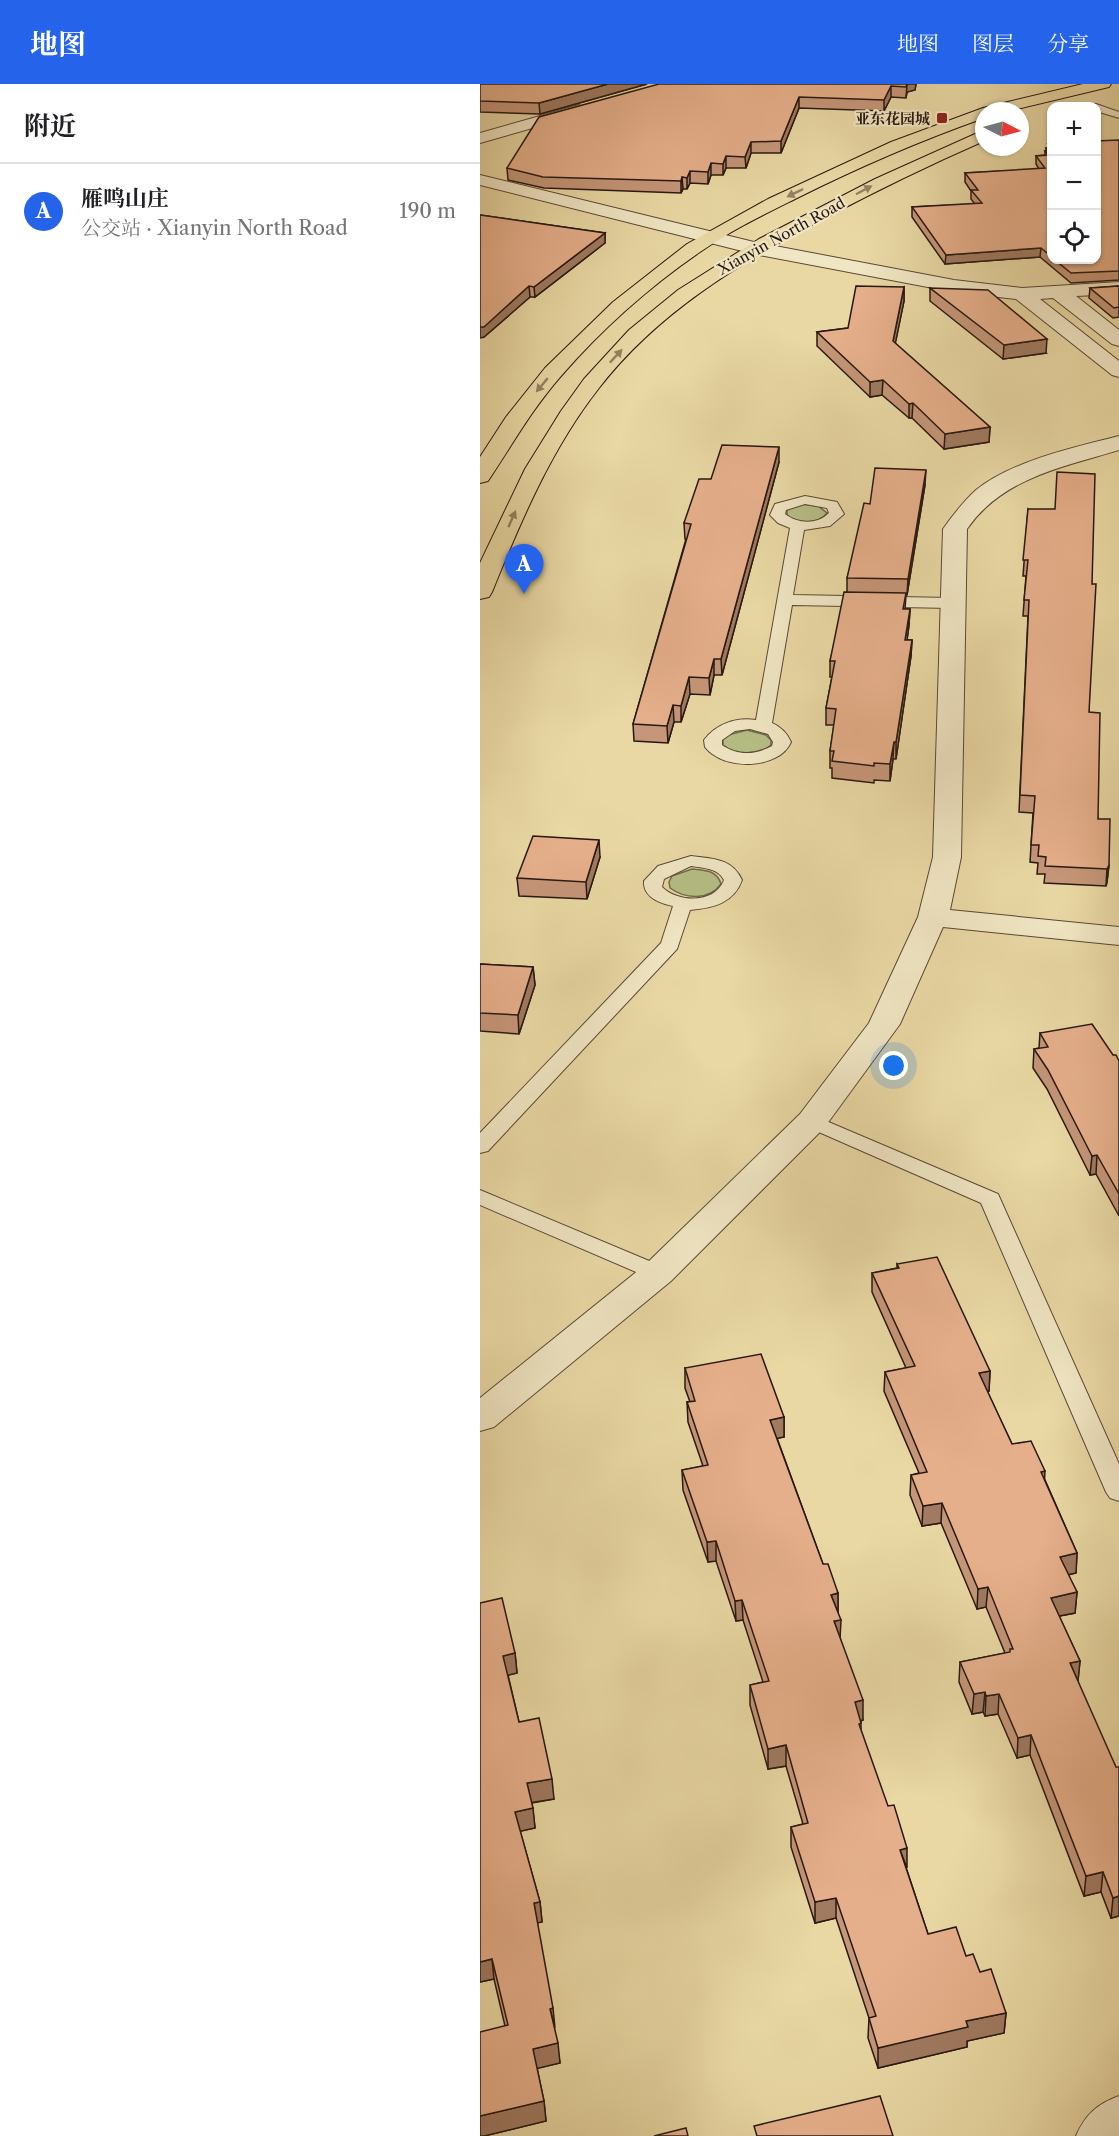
<!DOCTYPE html>
<html lang="zh">
<head>
<meta charset="utf-8">
<style>
	body { margin:0; font-family:"Libre Caslon Text","Noto Serif SC",serif; background:#f2f2f2; color:#202124 }
	.controls { position:absolute; right:18px; top:18px; display:grid; overflow:hidden; border-radius:12px; box-shadow:0 2px 4px #0004 }
	.controls button { width:54px; height:54px; display:grid; place-items:center; padding:0; border:0; border-bottom:2px solid #e0e0e0; background:#fff; color:#202124; font:30px sans-serif }
	.compass { position:absolute; left:495px; top:18px; width:54px; height:54px; border-radius:50%; background:#fff; box-shadow:0 2px 4px #0004; rotate:96deg }
	.you { position:absolute; left:414px; top:982px; width:21px; height:21px; margin:-15px; border:4px solid #fff; border-radius:50%; background:#1a73e8; box-shadow:0 0 0 9px #1a73e833 }
	.badge { display:grid; place-items:center; width:39px; height:39px; border-radius:50%; background:#2563eb; color:#fff; font-size:20px; font-weight:700 }
	.pin { position:absolute; translate:-50% -50px; filter:drop-shadow(0 2px 3px #0008) }
	.pin::after { content:''; position:absolute; top:32px; width:21px; height:18px; background:inherit; clip-path:polygon(0 0,100% 0,50% 100%) }
	.list { margin:0; padding:0; list-style:none }
	h2 { display:flex; justify-content:space-between; align-items:center; height:78px; margin:0; padding:0 24px; font-size:26px }
	h2 small { font-size:20px; font-weight:400; color:#757577 }
	.list li { display:grid; grid-template-columns:39px 1fr auto; gap:18px; align-items:center; box-sizing:border-box; height:96px; padding:0 24px; border-top:2px solid #e0e0e0 }
	.list b { display:block; font-size:22px; white-space:nowrap }
	.list p { margin:0; font-size:20px; white-space:nowrap; color:#757577 }
	.list em { font-size:20px; font-style:normal; color:#757577 }
	.icon { flex:none; width:33px; height:33px; fill:none; stroke:currentColor; stroke-width:2; stroke-linecap:round; stroke-linejoin:round }
	.map { position:relative; flex:none; width:639px; height:2052px; overflow:hidden }
	header { display:flex; align-items:center; gap:36px; box-sizing:border-box; height:84px; padding:0 30px; background:#2563eb; color:#fff }
	header strong { font-size:28px }
	nav { display:flex; gap:33px; margin-inline-start:auto; font-size:21px }
	main { display:flex }
	aside { flex:1; background:#fff }
	.map>svg:first-child { display:block }
	.green { fill:#b6bf86; stroke:#706c4c; stroke-width:1.5 }
	.lines { fill:none; stroke-linecap:round; stroke-linejoin:round }
	.service-casing { stroke:#594836; stroke-width:2 }
	.minor-casing { stroke:#594836; stroke-width:2 }
	.primary-casing { stroke:#291811; stroke-width:2 }
	.service { fill:#f1e6c4; fill-rule:evenodd }
	.minor { fill:#f1e6c4; fill-rule:evenodd }
	.primary { fill:#e9d8a4; fill-rule:evenodd }
	.wall { fill:#c59678; stroke:#291811; stroke-width:1.5 }
	.shaded-wall { fill:#a07a61; stroke:#291811; stroke-width:1.5 }
	.building { fill:#e5af8b; stroke:#291811; stroke-width:1.5 }
	.oneway { fill:#938262 }
	.poi-dot { fill:#8f2418; stroke:#f1e6c4; stroke-width:2 }
	.labels { text-anchor:middle; dominant-baseline:central; stroke-width:4.5; stroke-linejoin:round; paint-order:stroke }
	.far-poi-label { font-size:15px; font-weight:bold; fill:#291811; stroke:#f1e6c4; text-anchor:end }
	.far-street-label { font-size:15px; fill:#291811; stroke:#f1e6c4 }
</style>
</head>
<body>
<header>
<strong>地图</strong>
<nav><a>地图</a><a>图层</a><a>分享</a></nav>
</header>
<main>
<aside>
<h2>附近<small></small></h2>
<ul class="list">
<li><span class="badge">A</span><div><b>雁鸣山庄</b><p>公交站 · Xianyin North Road</p></div><em>190 m</em></li>
</ul>
</aside>
<div class="map">
<svg width="639" height="2052" viewBox="0 0 639 2052">
	<rect width="100%" height="100%" fill="#e9d8a4"/>
	<filter id="stains"><feTurbulence type="fractalNoise" baseFrequency=".00333" numOctaves="4"/><feColorMatrix values="0 0 0 0 .2 0 0 0 0 .09 0 0 0 0 .02 0 0 0 .5 -.17"/></filter>
	<radialGradient id="worn" r=".72"><stop offset=".6" stop-color="#630" stop-opacity="0"/><stop offset="1" stop-color="#630" stop-opacity=".3"/></radialGradient>
	<path class="green" d="M321,420l17,2 9,7c-9,12 -28,10 -40,4v-8z
		M267,646l19,5 5,5v5c-13,12 -36,12 -48,0v-6l5,-4z
		M212,785c12,1 25,1 29,15 -12,17 -36,15 -51,4l-1,-6 3,-6z"/>
	<g class="lines">
		<defs>
			<path id="service" d="M616,20l23,8v6l-23,-7v-5h-5z
				M325,412l32,6 7,12 -14,12 -26,4 -11,65 159,3 8,5 -8,5 -160,-3 -20,118c9,4 15,10 19,19 -12,28 -68,29 -86,5l-1,-7c12,-16 32,-23 52,-20l34,-192 -12,-5 -8,-8 5,-11zM325,420l22,4 2,5c-12,12 -31,11 -44,1l1,-4zM270,645l18,5 5,8 -1,4c-17,9 -34,10 -50,-1v-5l13,-9z
				M211,772c22,3 41,2 51,24 -8,23 -29,28 -52,30l-13,39 -189,202 -8,2v-20l181,-190 12,-37c-14,-3 -30,-9 -29,-25l14,-15zM211,782c12,2 27,2 33,14 -9,24 -46,23 -62,7l2,-8z
				M332,1031l186,79 121,270v37l-9,-3 -4,-6 -125,-289 -176,-77 -4,-5 4,-5z
				M0,1106l186,78 3,5 -3,5 -8,2 -8,-2 -170,-73z"/>
			<path id="minor" d="M99,21l8,5 -2,3 -105,30v-10z
				M0,91l274,67 200,38 68,8 97,-6v12l-43,2 43,34v16l-7,-2 -59,-46 -13,1 79,62v16l-7,-2 -96,-76 -62,-7 -200,-38 -274,-69z
				M639,352v14c-56,17 -117,28 -152,79l-6,328 -11,53 169,17v18l-176,-18 -43,97 -76,104 -153,153 -177,146 -14,4v-33l165,-133 155,-151 69,-91 49,-106 15,-60 10,-328c10,-14 20,-27 33,-39 36,-29 99,-43 143,-54z
				M639,2012v40h-43c9,-21 21,-32 43,-40z"/>
			<path id="primary" d="M603,0h28l-2,3 -100,24h-25v7c-65,23 -127,50 -189,81 -32,16 -65,32 -95,53 -51,35 -99,78 -139,124 -29,33 -49,69 -73,105l-8,2v-26l26,-40 39,-49 68,-66 74,-58 81,-45 123,-57 92,-34z
				M504,46v11c-55,24 -110,51 -163,79 -83,44 -164,93 -222,168 -48,61 -78,133 -107,204l-3,5 -9,2v-36l45,-94 36,-58 23,-32 45,-49 49,-40 81,-51 116,-60z"/>
		</defs>
		<use href="#service" class="service-casing"/>
		<use href="#minor" class="minor-casing"/>
		<use href="#primary" class="primary-casing"/>
		<use href="#service" class="service"/>
		<use href="#minor" class="minor"/>
		<use href="#primary" class="primary"/>
	</g>
	<path class="wall" d="M0,0h167l-107,30 -60,-2z
		M179,0h257l-1,6 -8,2 -1,6 -15,-1 -7,14 -85,-3 -18,45h-30l-5,15h-20l-3,7h-12l-3,9 -18,-1 -3,6h-4l-2,4 -137,-5 -36,-8 -1,-12z
		M639,56v140l-48,3 -31,-26 -95,7 -33,-47v-10l63,-3 -4,-5v-8l-6,-9v-9l74,-4 -3,-5v-8l9,-1v-4h1v-3h2v-4h4v116h44z
		M0,131l125,18v10l-70,54h-5l-46,40z
		M639,202v31l-6,1 -24,-20 1,-10z
		M424,203v14l-9,42 95,84 -1,15 -45,7 -32,-31h-3l-27,-23 -12,2 -53,-51v-14l31,-4z
		M450,204l116,65 -43,6 -73,-58z
		M299,378l-57,213h-8l-4,20 -20,-1 -9,28h-7l-6,21 -34,-2 -1,-17 53,-185h-1l-1,-16 27,-44z
		M445,401l-18,110h-1l-1,14h5l-1,16 -2,15h5l-1,16 -15,103h-3l-3,22 -16,-1v3l-42,-5v-10h-2v-17l4,-26h-8v-17l6,-31h-2v-16l17,-69v-14l23,-74z
		M548,425l64,75 -3,128 9,107 11,46 -2,17 -1,4 -62,-3 1,-9h-8l1,-11 -8,-1 3,-49 -14,-1 9,-196h-5l3,-40h-3z
		M120,773l-13,42 -68,-3 -2,-18z
		M0,880l53,3 2,18 -16,49 -39,-3z
		M560,949l73,22 6,6v155l-23,-42 -6,1 -43,-86 -14,-21 1,-19 5,-1z
		M417,1180l93,107 -1,20h-2l25,53 33,36 32,73 -1,20 -8,2 9,17 -2,21 -16,3 21,45 -2,19 41,236 -8,2 -10,-26 -17,4 -54,-141 -13,3 -19,-44 -13,2 -2,-4 -11,2 -13,-32 1,-20 45,-9 -19,-46 -9,2 -36,-86 -19,3 -12,-31 1,-20 8,-2 -35,-82 1,-19 21,-4 -34,-76v-19l25,-5z
		M205,1284l99,49v20l-7,1 46,126 15,29v19l2,26 23,82 -2,1v10l67,203 38,22 14,16 26,41 -2,20 -37,8v6l-89,21 -10,-30 1,-20 -33,-100 -21,5 -24,-76v-20l12,-3 -17,-58 -18,3 -18,-64v-20l13,-3 -20,-62 -7,1 -20,-60 -8,1 -25,-72 -1,-20 21,-4 -15,-44 -1,-20h3l-5,-14z
		M0,1519l35,50 2,20 -9,2 11,47 35,77 -22,4 3,25 -15,3 20,71 2,20 -5,1 23,140 -23,5 7,33 2,20 -62,15h-4l25,-110 -11,-47 -14,3z"/>
	<path class="shaded-wall" d="M128,0h39l-107,30 -1,-11z
		M427,0h9l-1,6 -8,2 -1,6z
		M411,2v11l-7,14v-11z
		M319,13v11l-18,45v-12z
		M271,58v11l-5,15 -1,-11z
		M246,72v12l-3,7v-11z
		M231,79v12l-3,9v-12z
		M210,87v12l-3,6v-11z
		M202,93l1,12 -2,4v-12z
		M125,149v10l-70,54 -1,-10z
		M561,164l-1,9 -95,7 1,-9z
		M49,202l1,11 -46,40 -4,1v-11z
		M424,203v14l-11,54v-14z
		M567,255l-1,14 -43,6 1,-14z
		M403,296l-1,15 -12,2v-15z
		M433,319l-1,15h-3v-14z
		M510,343l-1,15 -45,7 1,-15z
		M299,363v15l-57,213 -1,-16z
		M446,386l-1,15 -18,110 1,-16z
		M430,525l-1,16 -4,31v-16z
		M432,556l-1,16 -15,103v-17z
		M234,575v16l-4,20 -1,-17z
		M209,593l1,17 -9,28v-16z
		M193,621l1,17 -6,21 -1,-17z
		M414,658l-1,17 -3,22v-17z
		M119,756l1,17 -13,42 -1,-17z
		M629,781l-2,17 -1,4 1,-17z
		M53,883l2,18 -16,49 -1,-19z
		M617,1071l-1,19 -6,1 2,-19z
		M510,1287l-1,20 -11,2 1,-20z
		M304,1333v20l-14,3v-20z
		M565,1387l-1,20 -3,-19z
		M462,1419l-1,20 -19,3 1,-20z
		M236,1457v20l-8,1 -1,-20z
		M597,1469l-1,20 -18,4 2,-20z
		M508,1503l-2,20 -9,2 1,-20z
		M597,1508l-2,21 -26,5 2,-20z
		M358,1509v20l-7,-18z
		M262,1516l1,20 -7,1 -1,-20z
		M361,1536l-1,20 -6,-19z
		M35,1569l2,20 -12,3 -2,-20z
		M600,1577l-2,20 -8,-18z
		M505,1608l-2,20 -11,2 2,-20z
		M519,1610l-1,20 -13,2 1,-20z
		M383,1616v20l-9,2 1,-20z
		M551,1651l-1,20 -13,3 1,-20z
		M306,1661v21l-18,3v-20z
		M72,1695l2,20 -25,4 -2,-20z
		M53,1724l2,20 -18,4 -2,-20z
		M427,1764v20l-7,-18z
		M623,1788l-2,20 -17,4 2,-20z
		M639,1812v20l-8,2 2,-20z
		M356,1814v20l-21,5v-21z
		M60,1818l2,20 -6,1 -2,-20z
		M12,1875l2,20 -14,3v-20z
		M73,1924l2,20 -5,-19z
		M526,1929l-2,20 -37,8v6l-89,21v-20l88,-27z
		M78,1959l2,20 -25,6 -2,-20z
		M64,2017l2,20 -62,15h-4v-20z"/>
	<path class="building" d="M0,0h128l-69,19 -59,-2z
		M179,0h248l-1,3 -15,-1 -7,14 -85,-3 -18,44 -30,1 -6,15 -19,-1 -3,8 -12,-1 -3,9 -18,-1 -3,7 -5,-1 -1,4 -138,-4 -36,-9 32,-51z
		M639,56v131l-48,2 -16,-13h41v-119z
		M568,60h4v113l-11,-9 -95,7 -34,-48 70,-4 -11,-13h7l-13,-17 80,-5 -9,-12 12,-1 -3,-4h3l-2,-3 5,-1z
		M0,131l125,18 -71,54 -5,-1 -45,41h-4z
		M376,202l48,1 -11,54 97,86 -45,7 -32,-31 -4,1 -26,-24 -13,2 -53,-50 31,-4z
		M639,202v21l-5,1 -24,-20z
		M450,204l58,2 59,49 -43,6z
		M242,361l57,2 -58,212h-7l-5,19 -20,-1 -8,29 -8,-1 -6,21 -34,-2 58,-200 -7,-1 15,-44h12z
		M395,384l51,2 -18,109 -61,-1 17,-75 6,1z
		M577,388l38,2 -3,110h4l-7,128 11,1 -2,106h12l-1,46 -2,4 -62,-3 1,-9 -8,-1 1,-11h-8l4,-49 -15,-1 9,-195h-5l4,-40h-5l5,-51h27z
		M364,508l62,1 -3,16h7l-5,31h7l-16,102h-2l-4,22 -16,-1v3l-42,-5 2,-10h-4l6,-42 -10,-1 9,-47h-5z
		M53,752l66,4 -13,42 -69,-4z
		M0,880l53,3 -15,48 -38,-2z
		M612,940l21,31h3l3,6v133l-22,-39 -5,1 -44,-86 -14,-21 14,-2 -8,-14z
		M457,1173l53,114 -11,2 33,71 19,-3 14,30 -4,1 36,81 -17,4 17,35 -26,6 29,63 -10,2 46,104h3v129l-6,2 -10,-26 -17,4 -55,-141 -13,3 -19,-44 -13,2 -1,-4 -11,2 -14,-32 50,-10v-3h3l-25,-62 -10,2 -36,-86 -19,3 -12,-31 16,-3 -42,-100 30,-6 -43,-93 27,-5 -2,-4z
		M281,1270l23,63 -14,3 53,144h5l10,29 -7,2 10,25 -7,1 29,79 -8,2 6,21 -2,1 29,82 6,-1 13,43 -7,2 28,84 28,-7 10,29 7,-2 7,18 11,-3 15,44 -40,8 2,6 -90,21 -9,-30 7,-2 -40,-118 -21,4 -24,-75 17,-4 -22,-78 -18,4 -18,-64 19,-4 -27,-81 -7,1 -19,-60 -9,1 -25,-72 26,-5 -21,-63 8,-1 -10,-33z
		M22,1514l13,55 -12,3 16,66 20,-4 13,61 -25,4 6,25 -18,4 25,90 -6,1 19,105 -3,1 8,34 -25,6 11,52 -64,15v-84l28,-7 -16,-66 -12,3v-359z
		M400,2012l13,40h-136l-3,-10z
		M206,2044l2,8h-34z"/>
	<defs><path id="oneway-solid" d="M-6-.8H1V-3.2L6.5 0L1 3.2V.8H-6Z" transform="scale(1.5)"/></defs>
	<g class="oneway">
		<use href="#oneway-solid" transform="translate(384 106) rotate(-28)"/>
		<use href="#oneway-solid" transform="translate(315 109) rotate(154)"/>
		<use href="#oneway-solid" transform="translate(136 272) rotate(-47)"/>
		<use href="#oneway-solid" transform="translate(62 301) rotate(130)"/>
		<use href="#oneway-solid" transform="translate(32 435) rotate(-66)"/>
	</g>
	<rect class="poi-dot" x="456" y="28" width="12" height="12" rx="3"/>
	<g class="labels">
		<g class="far-poi-label">
			<text x="450" y="34">亚东花园城</text>
		</g>
		<g class="far-street-label">
			<text transform="translate(301 152) rotate(-29)">Xianyin North Road</text>
		</g>
	</g>
	<rect width="100%" height="100%" filter="url(#stains)"/>
	<rect width="100%" height="100%" fill="url(#worn)"/>
</svg>
<div class="controls">
<button>+</button>
<button>−</button>
<button><svg class="icon" aria-label="locate" viewBox="0 0 24 24"><circle cx="12" cy="12" r="6"/><path d="M12 2v4M12 18v4M2 12h4M18 12h4"/></svg></button>
</div>
<svg class="compass" viewBox="-18 -18 36 36"><path d="M0-13l5 13h-10z" fill="#e53935"/><path d="M0 13l5-13h-10z" fill="#757577"/></svg>
<div class="you"></div>
<div class="pin badge" style="left:44px;top:510px">A</div>
</div>
</main>
</body>
</html>
